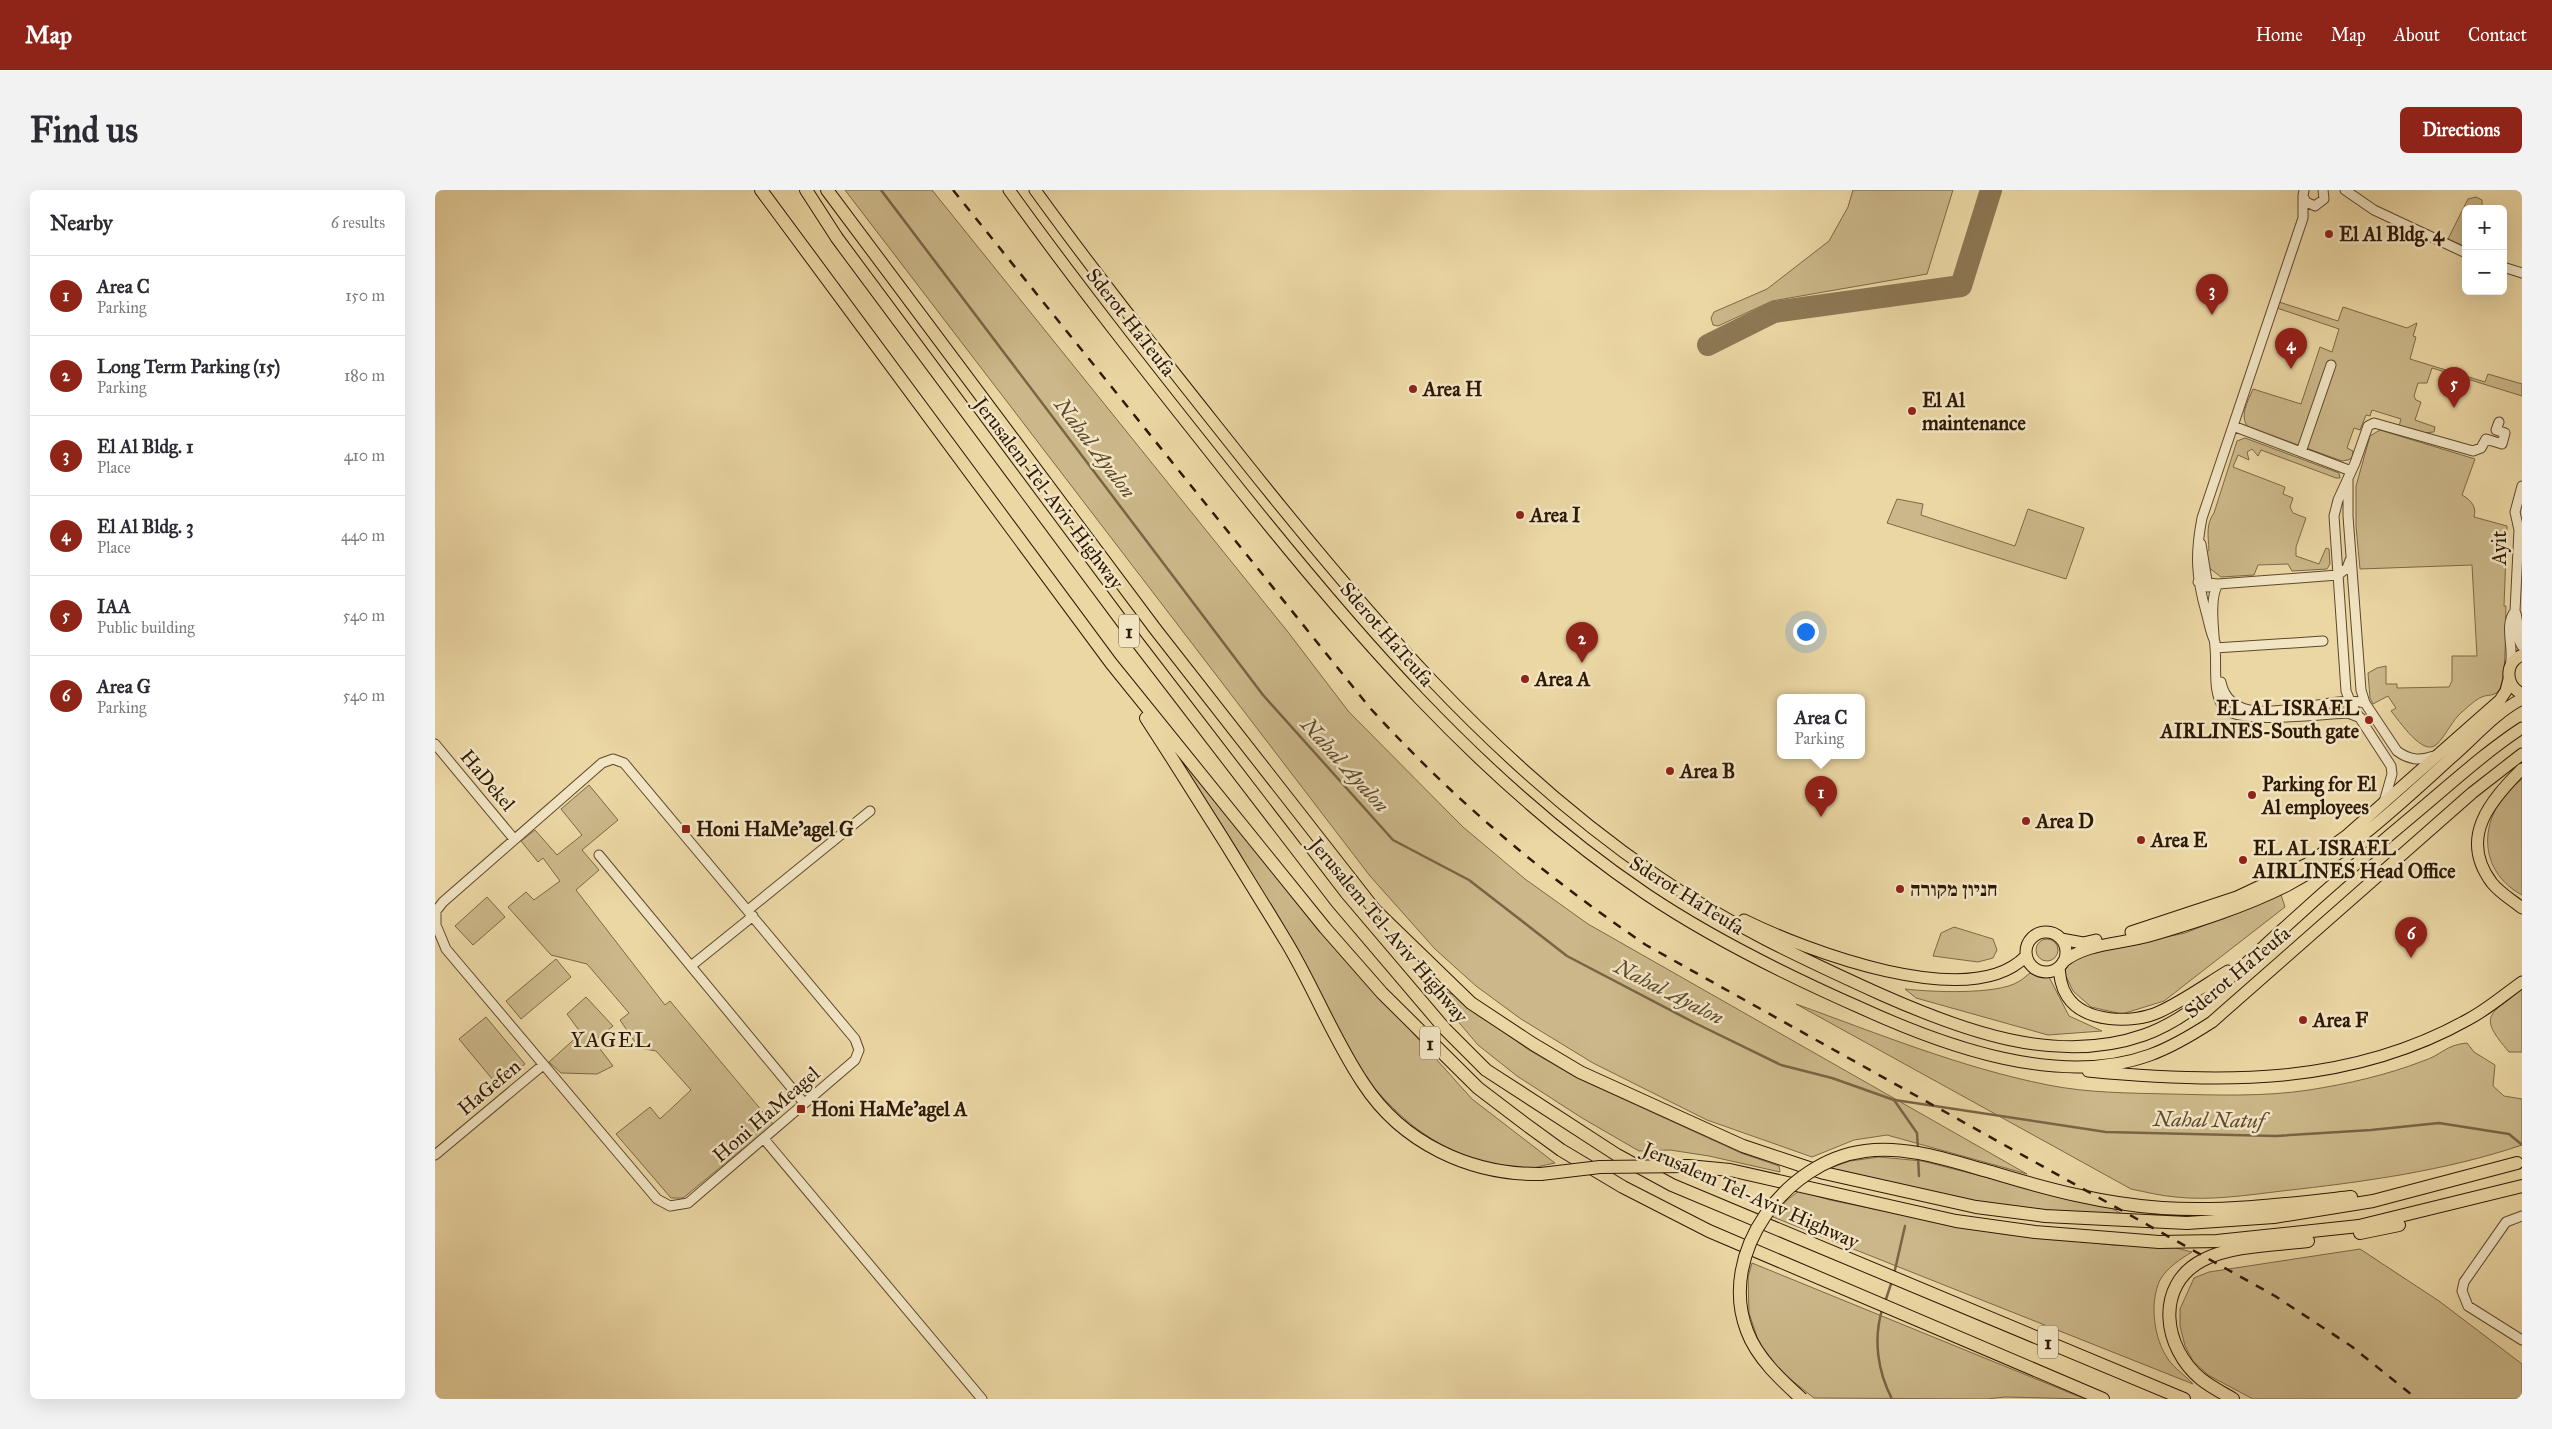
<!DOCTYPE html>
<html lang="en">
<head>
<meta charset="utf-8">
<style>
	body { margin:0; font-family:"IM FELL Great Primer","Frank Ruhl Libre",serif; background:#f2f2f3; color:#2b2b33 }
	.controls { position:absolute; right:15px; top:15px; display:grid; overflow:hidden; border-radius:8px; box-shadow:0 5px 20px #0002 }
	.controls button { width:45px; height:45px; display:grid; place-items:center; padding:0; border:0; border-bottom:1px solid #e1e1e2; background:#fff; color:#2b2b33; font:25px sans-serif }
	.you { position:absolute; left:1370px; top:441px; width:18px; height:18px; margin:-12px; border:4px solid #fff; border-radius:50%; background:#1a73e8; box-shadow:0 0 0 8px #1a73e833 }
	.badge { display:grid; place-items:center; width:32px; height:32px; border-radius:50%; background:#8f2418; color:#fff; font-size:16px; font-weight:700 }
	.pin { position:absolute; translate:-50% -41px; filter:drop-shadow(0 1px 2px #0008) }
	.pin::after { content:''; position:absolute; top:26px; width:18px; height:15px; background:inherit; clip-path:polygon(0 0,100% 0,50% 100%) }
	.popup { position:absolute; left:1342px; top:504px; width:88px; height:65px; box-sizing:border-box; display:grid; place-content:center; border-radius:8px; background:#fff; filter:drop-shadow(0 1px 4px #0005); font-size:16px; white-space:nowrap; color:#7c7c81 }
	.popup b { font-size:19px; color:#2b2b33 }
	.popup::after { content:''; position:absolute; left:50%; top:100%; margin-left:-10px; border:10px solid transparent; border-top-color:#fff }
	.list { margin:0; padding:0; list-style:none }
	h2 { display:flex; justify-content:space-between; align-items:center; height:65px; margin:0; padding:0 20px; font-size:21px }
	h2 small { font-size:16px; font-weight:400; color:#7c7c81 }
	.list li { display:grid; grid-template-columns:32px 1fr auto; gap:15px; align-items:center; box-sizing:border-box; height:80px; padding:0 20px; border-top:1px solid #e1e1e2 }
	.list b { display:block; font-size:19px; white-space:nowrap }
	.list p { margin:0; font-size:16px; white-space:nowrap; color:#7c7c81 }
	.list em { font-size:16px; font-style:normal; color:#7c7c81 }
	.map { position:relative; flex:none; width:2087px; height:1209px; overflow:hidden; border-radius:8px }
	header { display:flex; align-items:center; gap:30px; box-sizing:border-box; height:70px; padding:0 25px; background:#8f2418; color:#fff }
	header strong { font-size:24px }
	nav { display:flex; gap:28px; margin-inline-start:auto; font-size:18px }
	.intro { display:flex; align-items:center; justify-content:space-between; box-sizing:border-box; height:120px; padding:0 30px }
	h1 { margin:0; font-size:35px }
	.button { padding:12px 22px; border-radius:8px; background:#8f2418; color:#fff; font-size:18px; font-weight:700 }
	main { display:flex; gap:30px; padding:0 30px }
	aside { flex:1; background:#fff; border-radius:8px; box-shadow:0 5px 20px #0002 }
	.map>svg:first-child { display:block }
	.green { fill:#cbb789; stroke:#7d6846 }
	.lines { fill:none; stroke-linecap:round; stroke-linejoin:round }
	.stream { stroke:#796444; stroke-width:2.5 }
	.taxiway { stroke:#8d7854; stroke-width:22 }
	.minor-casing { stroke:#5e482c; stroke-width:11 }
	.major-casing { stroke:#2f1804; stroke-width:13 }
	.highway-casing { stroke:#2f1804; stroke-width:14 }
	.minor { stroke:#f2e5c4; stroke-width:9 }
	.major { stroke:#ebd7a4; stroke-width:11 }
	.highway { stroke:#ebd7a4; stroke-width:12 }
	.rail { stroke:#2f1804; stroke-width:2.5; stroke-dasharray:9 9; stroke-linecap:butt }
	.highway-bridge-casing { stroke:#2f1804; stroke-width:14; stroke-linecap:butt }
	.highway-bridge { stroke:#ebd7a4; stroke-width:12 }
	.poi-dot { fill:#8f2418; stroke:#f2e5c4; stroke-width:2 }
	.labels { text-anchor:middle; dominant-baseline:central; stroke-width:5; stroke-linejoin:round; paint-order:stroke }
	.shield { fill:#f2e5c4; stroke:#6a563e; stroke-width:1 }
	.shield-label { font-size:19px; font-weight:bold; fill:#2f1804 }
	.poi-label { font-size:20px; font-weight:bold; fill:#2f1804; stroke:#f2e5c4; text-anchor:start }
	.street-label { font-size:20px; fill:#2f1804; stroke:#f2e5c4 }
	.water-label { font-size:21px; font-style:italic; fill:#614a2e; stroke:#f2e5c4 }
	.quarter-label { font-size:22px; letter-spacing:1px; fill:#2f1804; stroke:#f2e5c4 }
</style>
</head>
<body>
<header>
<strong>Map</strong>
<nav><a>Home</a><a>Map</a><a>About</a><a>Contact</a></nav>
</header>
<div class="intro"><h1>Find us</h1><a class="button">Directions</a></div>
<main>
<aside>
<h2>Nearby<small>6 results</small></h2>
<ul class="list">
<li><span class="badge">1</span><div><b>Area C</b><p>Parking</p></div><em>150 m</em></li>
<li><span class="badge">2</span><div><b>Long Term Parking (15)</b><p>Parking</p></div><em>180 m</em></li>
<li><span class="badge">3</span><div><b>El Al Bldg. 1</b><p>Place</p></div><em>410 m</em></li>
<li><span class="badge">4</span><div><b>El Al Bldg. 3</b><p>Place</p></div><em>440 m</em></li>
<li><span class="badge">5</span><div><b>IAA</b><p>Public building</p></div><em>540 m</em></li>
<li><span class="badge">6</span><div><b>Area G</b><p>Parking</p></div><em>540 m</em></li>
</ul>
</aside>
<div class="map">
<svg width="2087" height="1209" viewBox="0 0 2087 1209">
	<rect width="100%" height="100%" fill="#ebd7a4"/>
	<filter id="stains"><feTurbulence type="fractalNoise" baseFrequency=".004" numOctaves="4"/><feColorMatrix values="0 0 0 0 .2 0 0 0 0 .09 0 0 0 0 .02 0 0 0 .5 -.17"/></filter>
	<radialGradient id="worn" r=".72"><stop offset=".6" stop-color="#630" stop-opacity="0"/><stop offset="1" stop-color="#630" stop-opacity=".3"/></radialGradient>
	<path class="green" d="M410,0h87l356,442 61,80 114,115 62,52 63,45 439,250 -140,-39 -33,5 -42,17 -105,-37 -114,-57 -72,-44 -45,-33 -41,-37 -65,-73z
		M1418,0h100l-26,84 -155,27 -54,25 -5,-1 -2,-7 3,-6 53,-23 62,-48 19,-34z
		M2041,7l6,3v9h-16v38l-18,-8 20,-40z
		M1844,112l59,19 5,-14 64,21 10,-5 -4,13 3,1 -6,22 75,23 3,-8 34,10v12l-90,-28 -5,15h-9l-4,13 2,4 5,2 -6,18 20,7 -1,5 -11,1 -24,-7 2,-7 -29,-9 -2,6 -4,-1 -6,15 -6,-2 -7,20 6,3 -1,7 -4,2 -6,1 -94,-34c-9,-11 0,-26 5,-38l48,15 19,-57 12,5 7,-23 -62,-21z
		M1945,240l95,29 -13,36c9,5 15,12 12,22l33,9 -3,80h2c-1,18 1,72 -7,84 -5,7 -11,4 -17,7 -6,2 -14,10 -19,14 -11,9 -16,23 -26,33 -14,14 -38,-24 -46,-33l5,-3 -8,-12 -15,8 -3,-6 -2,-25 9,-5 9,-2v18h11v4l52,-1 3,-6v-25h25l-5,-91 -112,4 -4,-43v-40l14,-50z
		M1810,248l94,35 1,5h-4l-75,-28 -3,6 -6,-7 -5,3 2,8 -11,-5 -5,12 52,20 -2,7 10,4 -3,9 3,6 13,5 -10,29v9l23,8 7,-16 3,1 1,15 -3,5 -35,2 -4,-7 -30,1 -4,10 -33,2 -13,-10 -2,-14 3,-3c-1,-15 -3,-26 5,-37l23,-72z
		M1462,309l26,5 -2,11 94,31 13,-37 56,19 -18,51 -179,-56z
		M728,543l195,239 114,127 83,64c-11,2 -23,6 -34,7 -16,0 -30,-5 -45,-10 -50,-19 -73,-39 -108,-79l-129,-229z
		M2087,589v116c-39,-21 -45,-65 -17,-100 4,-6 11,-11 17,-16z
		M154,595l29,35 -36,30 17,20 -23,20 89,115 5,-4 103,123 -90,74h-12l-55,-64 34,-27 10,12 31,-29 -35,-39 -17,-3 -19,-28 9,-7 -42,-49 -36,-9 -43,-48 18,-15 8,8 26,-19 -17,-23 -5,4 -17,-21 14,-11 22,25 25,-20 -21,-26z
		M1846,705l4,12 -121,94 -42,13 -31,-7 -18,-16 -9,-19 7,-11 10,-6 104,-22z
		M52,707l18,20 -32,28 -18,-19z
		M1519,737l39,12 4,11 -4,8 -15,4 -45,-6 8,-23z
		M1601 760a11 11 0 1 1 22 0a11 11 0 1 1-22 0Z
		M121,769l15,18 -50,42 -15,-18z
		M1595,783l10,4h9l20,39 33,15 -54,4 -132,-37 -11,-9c26,3 91,6 113,-7 4,-2 8,-6 12,-9z
		M993,796l24,8 77,56 48,28 164,75 38,13 1,6 -71,-16 -39,-6 -31,1 -57,-33 -65,-42 -39,-31z
		M2087,799v63h-13c-31,-36 -21,-37 13,-63z
		M151,807l27,29 -19,15 19,25 -16,8 -36,-1 -12,-11 32,-29 -14,-19z
		M1361,814c83,30 166,64 252,81 40,8 81,8 121,9 47,1 94,3 140,-4 38,-6 78,-15 114,-29 19,-6 22,-16 44,-18l7,9 21,13 -2,21 11,10 18,3v46c-77,26 -159,37 -240,46 -33,4 -73,10 -106,6 -15,-1 -30,-5 -45,-8z
		M51,827l39,47 -27,22 -39,-47z
		M1444,967l43,4 139,35 42,7 24,14 -148,-13 -152,-35 23,-8z
		M1364,1001l31,9 132,27 151,18 59,2 20,5c-12,7 -25,16 -32,28 -11,23 -6,59 8,79 6,9 18,17 25,25l-420,-167 14,-17z
		M1925,1059l79,52 83,63v35h-269l-45,-24 -15,-14 -8,-15 -5,-20v-17l14,-31 15,-6z
		M1317,1073l333,136 -80,-2 -18,2 -173,-1 -34,-27 -21,-28 -10,-30 -1,-36z"/>
	<g class="lines">
		<path class="stream" d="M446,0l382,505 130,145 76,40 98,76 128,67 86,42 51,13 62,22 23,33 1,16
			M1460,910l211,32 170,4 95,-6 68,-7 70,11 12,10
			M1483,967l1,19
			M1459,1084l11,-48
			M1450,1112l7,-21
			M1447,1120c-9,30 -4,62 10,89"/>
		<path class="taxiway" d="M1273,155l66,-33 187,-26 30,-96"/>
		<defs>
			<path id="minor" d="M1869,0l-1,6 3,6 9,4 9,-7 -1,-9
				M1910,0l29,20 92,43
				M2068,77l19,6
				M1798,236l118,45
				M1866,262l30,-87
				M1913,288v38l13,174 4,13 32,48c12,9 23,10 37,5
				M2087,296l-7,26 4,18 -4,81c6,12 -1,24 7,35
				M1766,354l7,43
				M1763,392l20,2 120,-9 9,-7 3,-8
				M1783,394c-9,14 -4,47 -3,64 2,18 -3,45 9,60 13,17 100,6 124,5l13,5
				M1780,452c-5,-10 -6,-20 -9,-30 -10,-36 -11,-58 -4,-94l101,-300v-22
				M1780,458l108,-7
				M2075,476c5,-17 -7,-40 5,-55
				M1786,492c11,58 108,10 144,21
				M0,554l79,95
				M178,569l11,4 231,276 4,11 -4,10 -167,143 -18,3 -13,-7 -211,-250 -10,-24v-14l7,-9 159,-139z
				M1949,612l8,-28 -1,-8 -39,-60 -6,-15 -12,-175 4,-16 17,-37 13,-37 6,-3 99,28 8,-3 5,-9 16,5 3,-11 -9,-3 3,-8
				M164,665l205,248
				M313,720l122,-99
				M256,776l62,-50
				M329,949l218,260
				M0,965l108,-90
				M2087,1026l-16,6 -42,60 -2,9 6,15 54,34"/>
			<path id="major" d="M574,0c69,96 142,188 216,281 124,156 254,310 421,423 67,45 140,81 215,114 83,38 198,80 289,47 22,-8 42,-20 62,-33l260,-229 50,-39
				M600,0c65,90 134,176 203,263 124,156 253,309 418,422 70,48 147,84 224,119 81,36 176,72 264,41 54,-19 97,-69 139,-106 46,-42 92,-82 140,-122 32,-27 64,-56 99,-79
				M2087,465c-18,8 -17,30 0,39
				M2087,579c-32,32 -64,69 -30,114 8,10 20,17 30,25
				M1309,730c61,30 226,94 282,36
				M1696,742l106,-35 70,-33 39,-28 154,-136 6,-9 3,-12
				M1591 762a20 20 0 1 1 40 0a20 20 0 1 1-40 0Z
				M1626,749l22,4 13,-3
				M1628,772c23,-19 58,-18 86,-26 47,-14 96,-29 139,-51 62,-33 112,-81 164,-128 22,-19 44,-45 70,-58
				M1624,777c1,10 2,20 8,29 17,27 66,28 92,16 24,-11 46,-27 69,-41
				M1653,881c132,13 262,15 381,-52 19,-10 36,-25 53,-37"/>
			<path id="highway" d="M326,0l350,473 214,265 57,65 96,95 46,35 37,27 62,37 86,44 394,168
				M371,0l31,48 301,405 199,259 108,127 41,41 131,85 55,30 512,214
				M392,0l329,440 219,280 96,93 62,41 47,28 163,74 81,27 152,34 69,9 142,7 87,-6 99,-16 144,-38
				M711,528c48,74 95,149 141,225 27,45 46,95 76,140 39,60 107,92 178,91
				M1253,976l42,4 226,51 79,11 124,10 58,-1 142,-15 163,-40
				M1556,982c56,17 112,32 171,36 63,4 126,-4 189,-11
				M1925,1043l39,-8
				M1798,1209c-10,-6 -22,-12 -32,-20 -38,-31 -47,-94 2,-119 28,-15 73,-15 105,-19"/>
		</defs>
		<use href="#minor" class="minor-casing"/>
		<use href="#major" class="major-casing"/>
		<use href="#highway" class="highway-casing"/>
		<use href="#minor" class="minor"/>
		<use href="#major" class="major"/>
		<use href="#highway" class="highway"/>
		<path class="rail" d="M518,0l417,518c86,94 171,165 276,237l629,351 76,50 66,53"/>
		<defs>
			<path id="highway-bridge" d="M1106,984l59,-7 88,-1
				M1367,1209c-21,-19 -45,-41 -55,-68 -30,-78 39,-170 118,-180 42,-6 86,10 126,21"/>
		</defs>
		<use href="#highway-bridge" class="highway-bridge-casing"/>
		<use href="#highway-bridge" class="highway-bridge"/>
	</g>
	<g class="poi-dot">
		<circle cx="1894" cy="44" r="5"/>
		<circle cx="978" cy="199" r="5"/>
		<circle cx="1477" cy="221" r="5"/>
		<circle cx="1085" cy="325" r="5"/>
		<circle cx="1090" cy="489" r="5"/>
		<circle cx="1934" cy="530" r="5"/>
		<circle cx="1235" cy="581" r="5"/>
		<circle cx="1817" cy="605" r="5"/>
		<circle cx="1591" cy="631" r="5"/>
		<rect x="246" y="634" width="10" height="10" rx="2.5"/>
		<circle cx="1706" cy="650" r="5"/>
		<circle cx="1808" cy="670" r="5"/>
		<circle cx="1465" cy="699" r="5"/>
		<circle cx="1868" cy="830" r="5"/>
		<rect x="361" y="914" width="10" height="10" rx="2.5"/>
	</g>
	<g class="labels">
		<g class="shield">
			<rect x="684" y="424.5" width="20" height="33" rx="4"/>
			<rect x="985" y="836.5" width="20" height="33" rx="4"/>
			<rect x="1603" y="1135.5" width="20" height="33" rx="4"/>
		</g>
		<g class="shield-label">
			<text x="694" y="441">1</text>
			<text x="995" y="853">1</text>
			<text x="1613" y="1152">1</text>
		</g>
		<g class="poi-label">
			<text x="1904" y="44">El Al Bldg. 4</text>
			<text x="988" y="199">Area H</text>
			<text x="1487" y="210">El Al<tspan x="1487" dy="23">maintenance</tspan></text>
			<text x="1095" y="325">Area I</text>
			<text x="1100" y="489">Area A</text>
			<text x="1924" y="518" text-anchor="end">EL AL ISRAEL<tspan x="1924" dy="23">AIRLINES-South gate</tspan></text>
			<text x="1245" y="581">Area B</text>
			<text x="1827" y="594">Parking for El<tspan x="1827" dy="23">Al employees</tspan></text>
			<text x="1601" y="631">Area D</text>
			<text x="261" y="639">Honi HaMe'agel G</text>
			<text x="1716" y="650">Area E</text>
			<text x="1818" y="658">EL AL ISRAEL<tspan x="1818" dy="23">AIRLINES Head Office</tspan></text>
			<text x="1475" y="699">חניון מקורה</text>
			<text x="1878" y="830">Area F</text>
			<text x="376" y="919">Honi HaMe'agel A</text>
		</g>
		<g class="street-label">
			<text transform="translate(696 132) rotate(52)">Sderot HaTeufa</text>
			<text transform="translate(614 303) rotate(53)">Jerusalem Tel-Aviv Highway</text>
			<text transform="translate(2064 358) rotate(-90)">Ayit</text>
			<text transform="translate(952 444) rotate(49)">Sderot HaTeufa</text>
			<text transform="translate(53 590) rotate(50)">HaDekel</text>
			<text transform="translate(1252 705) rotate(32)">Sderot HaTeufa</text>
			<text transform="translate(954 740) rotate(50)">Jerusalem Tel-Aviv Highway</text>
			<text transform="translate(1802 782) rotate(-40)">Sderot HaTeufa</text>
			<text transform="translate(54 897) rotate(-40)">HaGefen</text>
			<text transform="translate(331 924) rotate(-41)">Honi HaMeagel</text>
			<text transform="translate(1316 1005) rotate(24)">Jerusalem Tel-Aviv Highway</text>
		</g>
		<g class="water-label">
			<text transform="translate(660 258) rotate(53)">Nahal Ayalon</text>
			<text transform="translate(910 575) rotate(48)">Nahal Ayalon</text>
			<text transform="translate(1234 802) rotate(27)">Nahal Ayalon</text>
			<text transform="translate(1774 930) rotate(1)">Nahal Natuf</text>
		</g>
		<g class="quarter-label">
			<text x="176" y="849">YAGEL</text>
		</g>
	</g>
	<rect width="100%" height="100%" filter="url(#stains)"/>
	<rect width="100%" height="100%" fill="url(#worn)"/>
</svg>
<div class="controls">
<button>+</button>
<button>−</button>
</div>
<div class="you"></div>
<div class="pin badge" style="left:1386px;top:627px">1</div>
<div class="popup"><b>Area C</b>Parking</div>
<div class="pin badge" style="left:1147px;top:473px">2</div>
<div class="pin badge" style="left:1777px;top:125px">3</div>
<div class="pin badge" style="left:1856px;top:179px">4</div>
<div class="pin badge" style="left:2019px;top:218px">5</div>
<div class="pin badge" style="left:1976px;top:768px">6</div>
</div>
</main>
</body>
</html>
